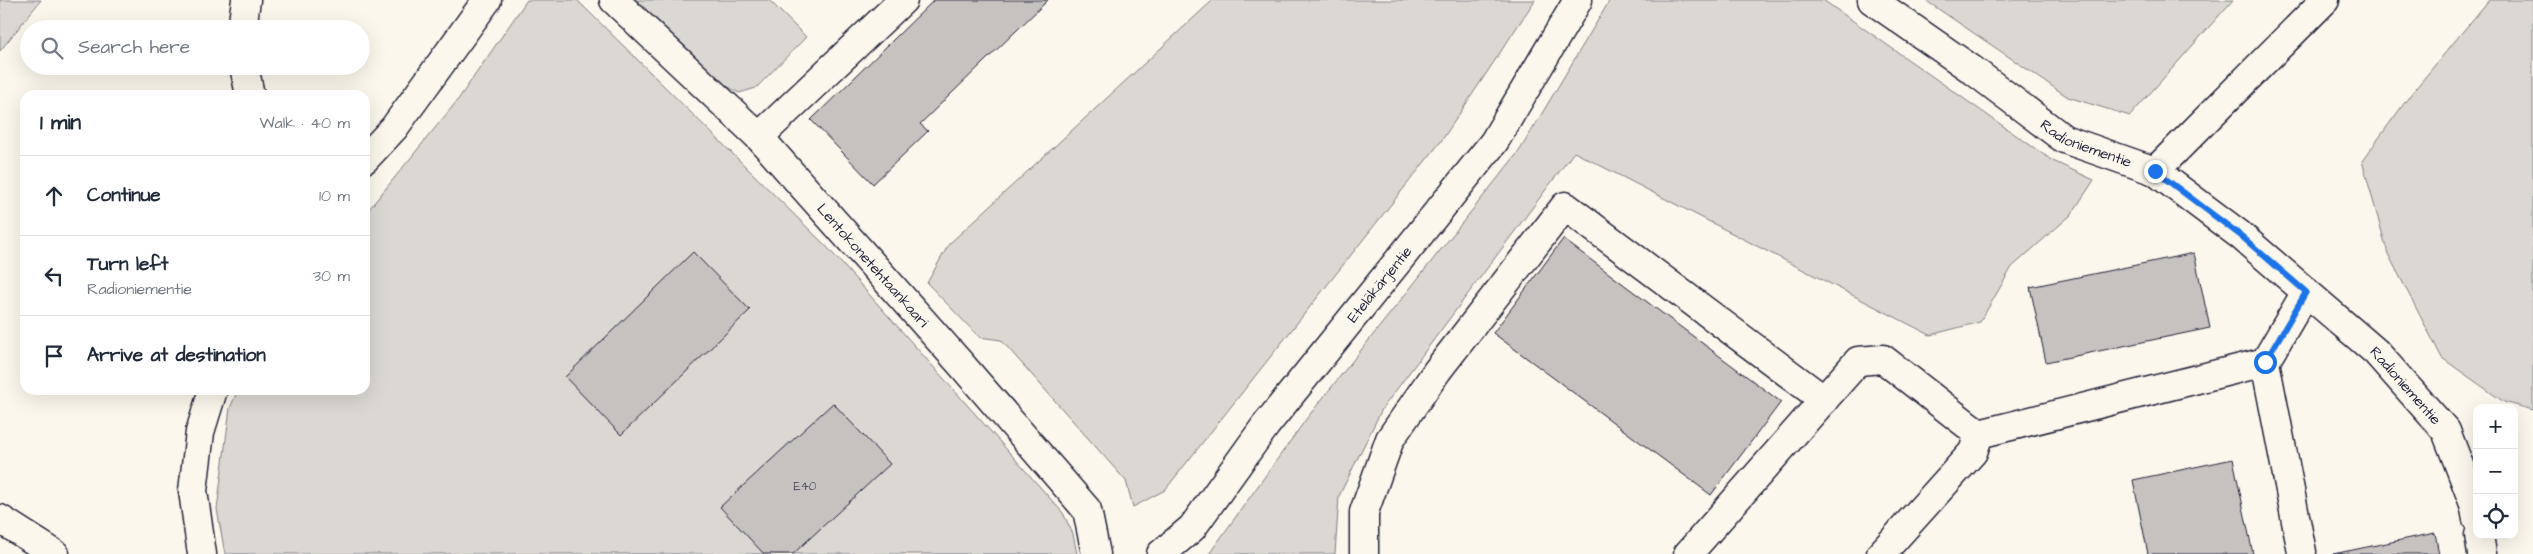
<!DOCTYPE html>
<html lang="en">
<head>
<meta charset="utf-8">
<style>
	body { margin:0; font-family:"Architects Daughter",sans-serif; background:#f2f2f3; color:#1f2937 }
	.controls { position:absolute; right:15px; bottom:15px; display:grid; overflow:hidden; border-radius:10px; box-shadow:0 5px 20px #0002 }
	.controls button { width:45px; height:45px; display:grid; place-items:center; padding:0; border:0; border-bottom:1px solid #e0e1e3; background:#fff; color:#1f2937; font:25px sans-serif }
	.stop { position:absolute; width:15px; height:15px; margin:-11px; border:4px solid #1a73e8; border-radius:50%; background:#fff }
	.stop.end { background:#1a73e8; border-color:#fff; box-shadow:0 1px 5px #0008 }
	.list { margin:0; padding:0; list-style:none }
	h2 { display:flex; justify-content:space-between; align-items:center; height:65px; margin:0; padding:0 20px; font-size:21px }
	h2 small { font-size:16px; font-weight:400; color:#747a83 }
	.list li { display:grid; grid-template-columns:32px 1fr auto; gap:15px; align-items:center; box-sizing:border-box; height:80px; padding:0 20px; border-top:1px solid #e0e1e3 }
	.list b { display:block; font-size:19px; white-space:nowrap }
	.list p { margin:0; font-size:16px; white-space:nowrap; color:#747a83 }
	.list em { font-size:16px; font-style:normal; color:#747a83 }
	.icon { flex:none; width:28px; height:28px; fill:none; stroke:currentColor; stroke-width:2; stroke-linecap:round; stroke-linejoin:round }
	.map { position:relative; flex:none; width:2533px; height:554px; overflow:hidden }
	.search { position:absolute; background:#fff; box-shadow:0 5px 20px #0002; left:20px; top:20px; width:350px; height:55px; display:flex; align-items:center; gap:12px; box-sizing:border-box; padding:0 18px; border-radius:28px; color:#747a83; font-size:19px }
	.panel { position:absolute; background:#fff; box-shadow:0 5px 20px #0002; left:20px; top:90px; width:350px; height:305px; border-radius:15px }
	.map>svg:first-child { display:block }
	.green { fill:#dbd8d3; stroke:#7e7d87 }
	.building { fill:#c6c2c0; stroke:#22223b }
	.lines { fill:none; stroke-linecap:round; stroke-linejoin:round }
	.minor-casing { stroke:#22223b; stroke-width:31 }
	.minor { stroke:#fbf7ec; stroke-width:28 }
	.route { stroke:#1a73e8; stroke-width:6 }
	.labels { text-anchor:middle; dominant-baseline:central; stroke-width:4; stroke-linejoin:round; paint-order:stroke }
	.number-label { font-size:12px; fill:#4b4a5c }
	.street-label { font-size:15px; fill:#22223b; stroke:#fbf7ec }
</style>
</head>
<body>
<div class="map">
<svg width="2533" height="554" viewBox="0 0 2533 554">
	<rect width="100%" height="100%" fill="#fbf7ec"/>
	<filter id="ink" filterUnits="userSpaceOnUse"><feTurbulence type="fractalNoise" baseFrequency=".02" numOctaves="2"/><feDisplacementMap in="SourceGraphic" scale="10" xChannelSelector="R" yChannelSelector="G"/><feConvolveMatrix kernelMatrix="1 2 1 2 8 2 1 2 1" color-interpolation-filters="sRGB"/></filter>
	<g filter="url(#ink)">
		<path class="green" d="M0,0h41l-41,51z
			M527,0h50l250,247 236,266 10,21 4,20h-852l-8,-45 13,-101 8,-18h127v-176l92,-113z
			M634,0h135l37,37 -50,51 -17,5 -14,-8z
			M1213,0h322l-93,140 -277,350 -32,17 -7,-26 -125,-141 -22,-3 -52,-54 22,-39z
			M1610,0h213l230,161 41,19 -23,35 -59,52 -32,55 -50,13 -356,-183 -192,257 -43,87 -4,58h-126l98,-136 213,-268z
			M1925,0h308l-103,116 -62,-19z
			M2489,0h44v410l-29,-8 -62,-44 -54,-104 -26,-93 49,-67z"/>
		<path class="building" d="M934,0h114l-128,124 8,7 -55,53 -62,-64z
			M1563,239l218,163 -70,93 -218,-162z
			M693,252l57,58 -129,125 -56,-58z
			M2194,253l16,75 -164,34 -16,-75z
			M833,403l57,61 -97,90h-29l-44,-47z
			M2233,459l20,95h-105l-15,-74z
			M2435,533l4,21h-106z"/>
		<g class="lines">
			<defs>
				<g id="minor">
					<path id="s1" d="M614,0l145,137 201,226 127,147 9,44"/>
					<path id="s2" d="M1872,0l102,71 90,68 91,32 85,64 136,117 70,79 28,73 3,15"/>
					<path d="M242,29l4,-29"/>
					<path d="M244,66l6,29"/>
					<path d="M759,137l144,-137"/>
					<path d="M365,159l29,-31 93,-128"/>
					<path d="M2155,171l170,-171"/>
					<path d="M2265,362l37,190"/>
					<path d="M1979,434l286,-72 41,-70"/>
					<path d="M0,519l55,35"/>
					<path d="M2479,535l3,19"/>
					<path d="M202,554l-9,-63 7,-59 13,-42"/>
					<path id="s3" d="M1161,554l31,-26 74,-103 228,-283 84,-142"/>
					<path d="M1364,554v-42l26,-73 47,-68 128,-165 259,194"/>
					<path d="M1688,554l170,-193 25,-2 96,75 -6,18 -92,102"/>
				</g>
			</defs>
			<use href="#minor" class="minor-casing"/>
			<use href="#minor" class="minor"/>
		</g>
	</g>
	<g class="lines" filter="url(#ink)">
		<path class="route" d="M2155,171l85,64 66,57 -41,70"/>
	</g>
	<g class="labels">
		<g class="number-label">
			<text x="805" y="486">E40</text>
		</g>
		<g class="street-label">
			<text stroke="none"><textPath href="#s2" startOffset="259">Radioniementie</textPath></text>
			<text stroke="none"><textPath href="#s1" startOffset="371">Lentokonetehtaankaari</textPath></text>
			<text stroke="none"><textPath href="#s3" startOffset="348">Eteläkärjentie</textPath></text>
			<text stroke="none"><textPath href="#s2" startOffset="664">Radioniementie</textPath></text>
		</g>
	</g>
</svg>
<div class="controls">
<button>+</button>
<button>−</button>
<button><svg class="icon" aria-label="locate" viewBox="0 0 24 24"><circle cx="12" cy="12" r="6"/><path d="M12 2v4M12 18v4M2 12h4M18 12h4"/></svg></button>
</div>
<div class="stop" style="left:2265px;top:362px"></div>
<div class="stop end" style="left:2155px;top:171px"></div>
<div class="search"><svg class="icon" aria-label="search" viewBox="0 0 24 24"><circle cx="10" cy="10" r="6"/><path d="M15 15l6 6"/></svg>Search here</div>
<section class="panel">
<h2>1 min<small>Walk · 40 m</small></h2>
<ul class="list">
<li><svg class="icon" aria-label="ahead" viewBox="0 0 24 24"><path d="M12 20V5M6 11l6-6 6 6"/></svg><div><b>Continue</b></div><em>10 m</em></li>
<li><svg class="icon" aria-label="left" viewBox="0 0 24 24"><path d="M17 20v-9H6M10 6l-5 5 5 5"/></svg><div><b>Turn left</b><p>Radioniementie</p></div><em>30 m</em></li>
<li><svg class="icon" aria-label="arrive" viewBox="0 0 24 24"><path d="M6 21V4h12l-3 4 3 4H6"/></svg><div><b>Arrive at destination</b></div></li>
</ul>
</section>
</div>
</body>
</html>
